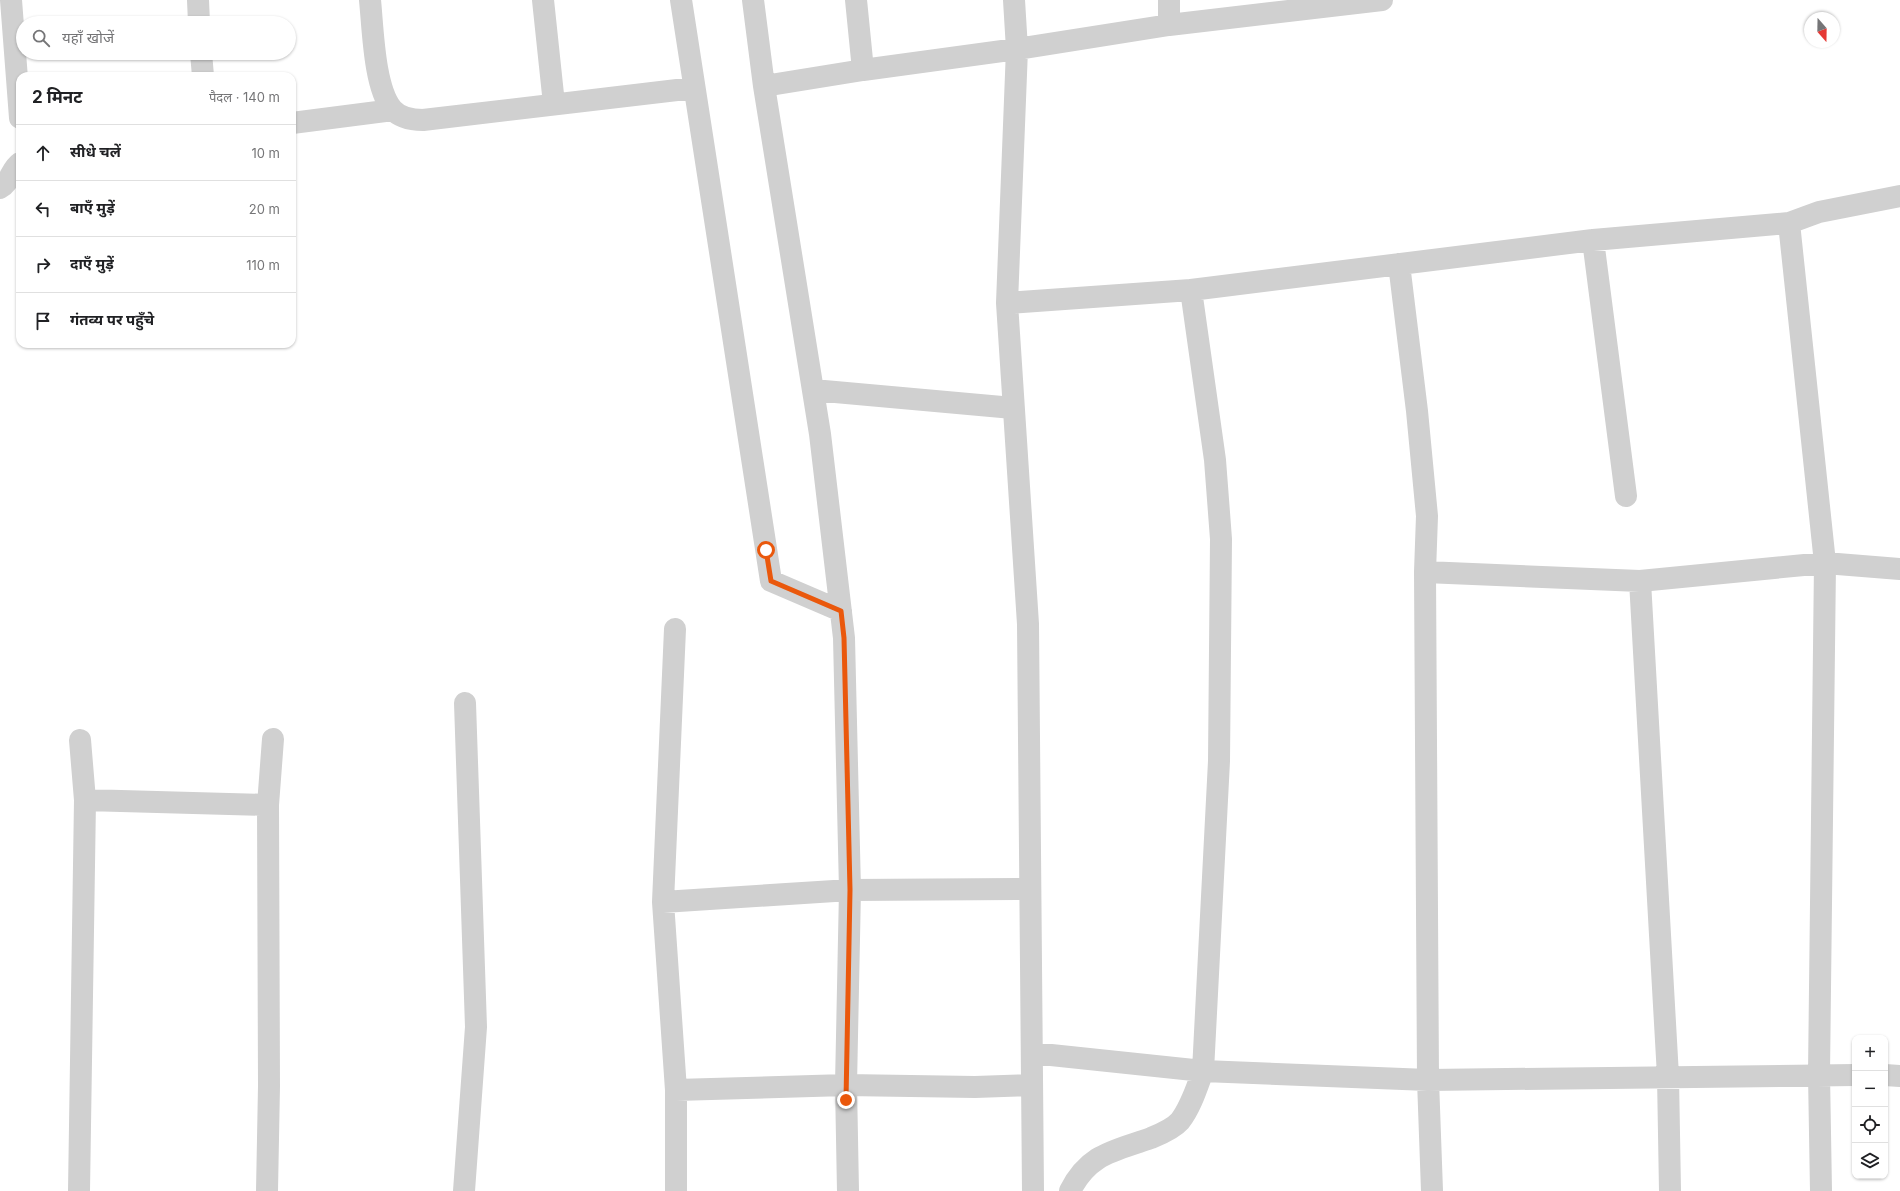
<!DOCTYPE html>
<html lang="hi">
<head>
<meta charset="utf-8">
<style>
	body { margin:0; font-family:Inter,"Noto Sans Devanagari",sans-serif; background:#f6f6f6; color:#202124 }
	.controls { position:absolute; right:12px; bottom:12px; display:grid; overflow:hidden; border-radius:8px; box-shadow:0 1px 3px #0004 }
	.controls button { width:36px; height:36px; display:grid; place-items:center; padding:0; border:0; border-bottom:1px solid #e0e0e0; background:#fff; color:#202124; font:20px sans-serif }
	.compass { position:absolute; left:1804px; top:12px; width:36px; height:36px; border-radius:50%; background:#fff; box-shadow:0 1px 3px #0004; rotate:160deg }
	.stop { position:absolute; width:12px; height:12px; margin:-9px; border:3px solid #ea580c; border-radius:50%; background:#fff }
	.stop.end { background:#ea580c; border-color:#fff; box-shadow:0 1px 4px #0008 }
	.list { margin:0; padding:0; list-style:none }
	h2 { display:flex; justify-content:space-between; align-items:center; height:52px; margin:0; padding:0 16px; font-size:17px }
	h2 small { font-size:13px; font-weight:400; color:#757577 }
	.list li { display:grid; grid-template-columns:26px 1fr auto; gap:12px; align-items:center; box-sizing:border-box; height:56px; padding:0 16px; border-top:1px solid #e0e0e0 }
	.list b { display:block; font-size:15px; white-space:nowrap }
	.list em { font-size:13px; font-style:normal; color:#757577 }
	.icon { flex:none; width:22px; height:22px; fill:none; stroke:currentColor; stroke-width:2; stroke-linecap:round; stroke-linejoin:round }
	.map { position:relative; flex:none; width:1900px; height:1191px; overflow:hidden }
	.search { position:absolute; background:#fff; box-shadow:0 1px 3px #0004; left:16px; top:16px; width:280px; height:44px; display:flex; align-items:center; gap:10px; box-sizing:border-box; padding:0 14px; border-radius:22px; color:#757577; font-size:15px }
	.panel { position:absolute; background:#fff; box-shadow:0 1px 3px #0004; left:16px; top:72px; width:280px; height:276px; border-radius:12px }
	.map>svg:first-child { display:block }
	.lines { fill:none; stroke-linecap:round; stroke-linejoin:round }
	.minor { stroke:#d0d0d0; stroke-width:22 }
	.route { stroke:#ea580c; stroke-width:5 }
</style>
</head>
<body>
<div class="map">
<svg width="1900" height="1191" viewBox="0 0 1900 1191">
	<rect width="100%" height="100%" fill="#fff"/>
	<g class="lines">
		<path class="minor" d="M11,0l9,118
			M198,0l1,23
			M370,0c3,29 4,87 22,109 8,9 20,11 31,11l271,-32
			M543,0l11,104
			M681,0l90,581 70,30
			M753,0l11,86 56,348 24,204 6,252 -4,195 2,106
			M856,0l7,70
			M1014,0l3,49 -10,254 21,321 5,567
			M1169,0v25
			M201,53l2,23
			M764,86l99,-16 154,-21 152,-24 213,-25
			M292,123l101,-13
			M0,188c10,-5 11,-19 20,-25
			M1789,223l30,-11 81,-16
			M1593,240l33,256
			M1399,264l18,147 10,105 -2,56 3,508 4,111
			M1007,303l184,-13 402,-50 196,-17 36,340 -6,511 2,117
			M813,390l200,18
			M1425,572l215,9 185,-18 75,6
			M1640,581l28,495 2,115
			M675,629l-12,273 13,188v101
			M85,800l183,5
			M663,902l187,-12 179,-1
			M1032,1053l171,18 225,9 427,-5
			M1885,1075l15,1
			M676,1090l170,-5 129,2 57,-2
			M79,1191l6,-391 -5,-60
			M267,1191l2,-105 -1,-281 5,-66
			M464,1191l12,-164 -11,-324
			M1070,1191c19,-38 45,-40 81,-53 10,-4 22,-9 29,-17 11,-14 17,-34 23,-50l16,-310 2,-222 -6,-79 -24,-170"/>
	</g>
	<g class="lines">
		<path class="route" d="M766,550l5,31 70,30 3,27 6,252 -4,210"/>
	</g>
</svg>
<div class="controls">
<button>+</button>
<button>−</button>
<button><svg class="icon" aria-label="locate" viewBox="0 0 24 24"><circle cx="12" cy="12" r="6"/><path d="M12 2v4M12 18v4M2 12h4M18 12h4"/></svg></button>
<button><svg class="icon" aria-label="layers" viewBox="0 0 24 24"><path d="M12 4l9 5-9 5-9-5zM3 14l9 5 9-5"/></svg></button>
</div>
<svg class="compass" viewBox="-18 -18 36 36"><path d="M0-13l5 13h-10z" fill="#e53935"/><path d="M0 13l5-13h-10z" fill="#757577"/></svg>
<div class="stop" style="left:766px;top:550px"></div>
<div class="stop end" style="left:846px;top:1100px"></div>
<div class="search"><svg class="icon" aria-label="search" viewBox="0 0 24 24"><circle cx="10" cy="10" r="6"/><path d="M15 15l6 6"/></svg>यहाँ खोजें</div>
<section class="panel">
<h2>2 मिनट<small>पैदल · 140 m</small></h2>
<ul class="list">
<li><svg class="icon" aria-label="ahead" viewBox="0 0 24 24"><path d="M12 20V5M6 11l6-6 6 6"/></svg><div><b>सीधे चलें</b></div><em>10 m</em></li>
<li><svg class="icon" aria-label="left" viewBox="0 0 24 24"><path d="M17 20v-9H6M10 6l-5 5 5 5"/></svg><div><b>बाएँ मुड़ें</b></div><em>20 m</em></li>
<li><svg class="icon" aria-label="right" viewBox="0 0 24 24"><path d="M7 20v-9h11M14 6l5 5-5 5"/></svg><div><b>दाएँ मुड़ें</b></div><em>110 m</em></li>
<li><svg class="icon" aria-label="arrive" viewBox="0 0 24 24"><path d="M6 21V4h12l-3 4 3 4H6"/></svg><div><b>गंतव्य पर पहुँचे</b></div></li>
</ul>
</section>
</div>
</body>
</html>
